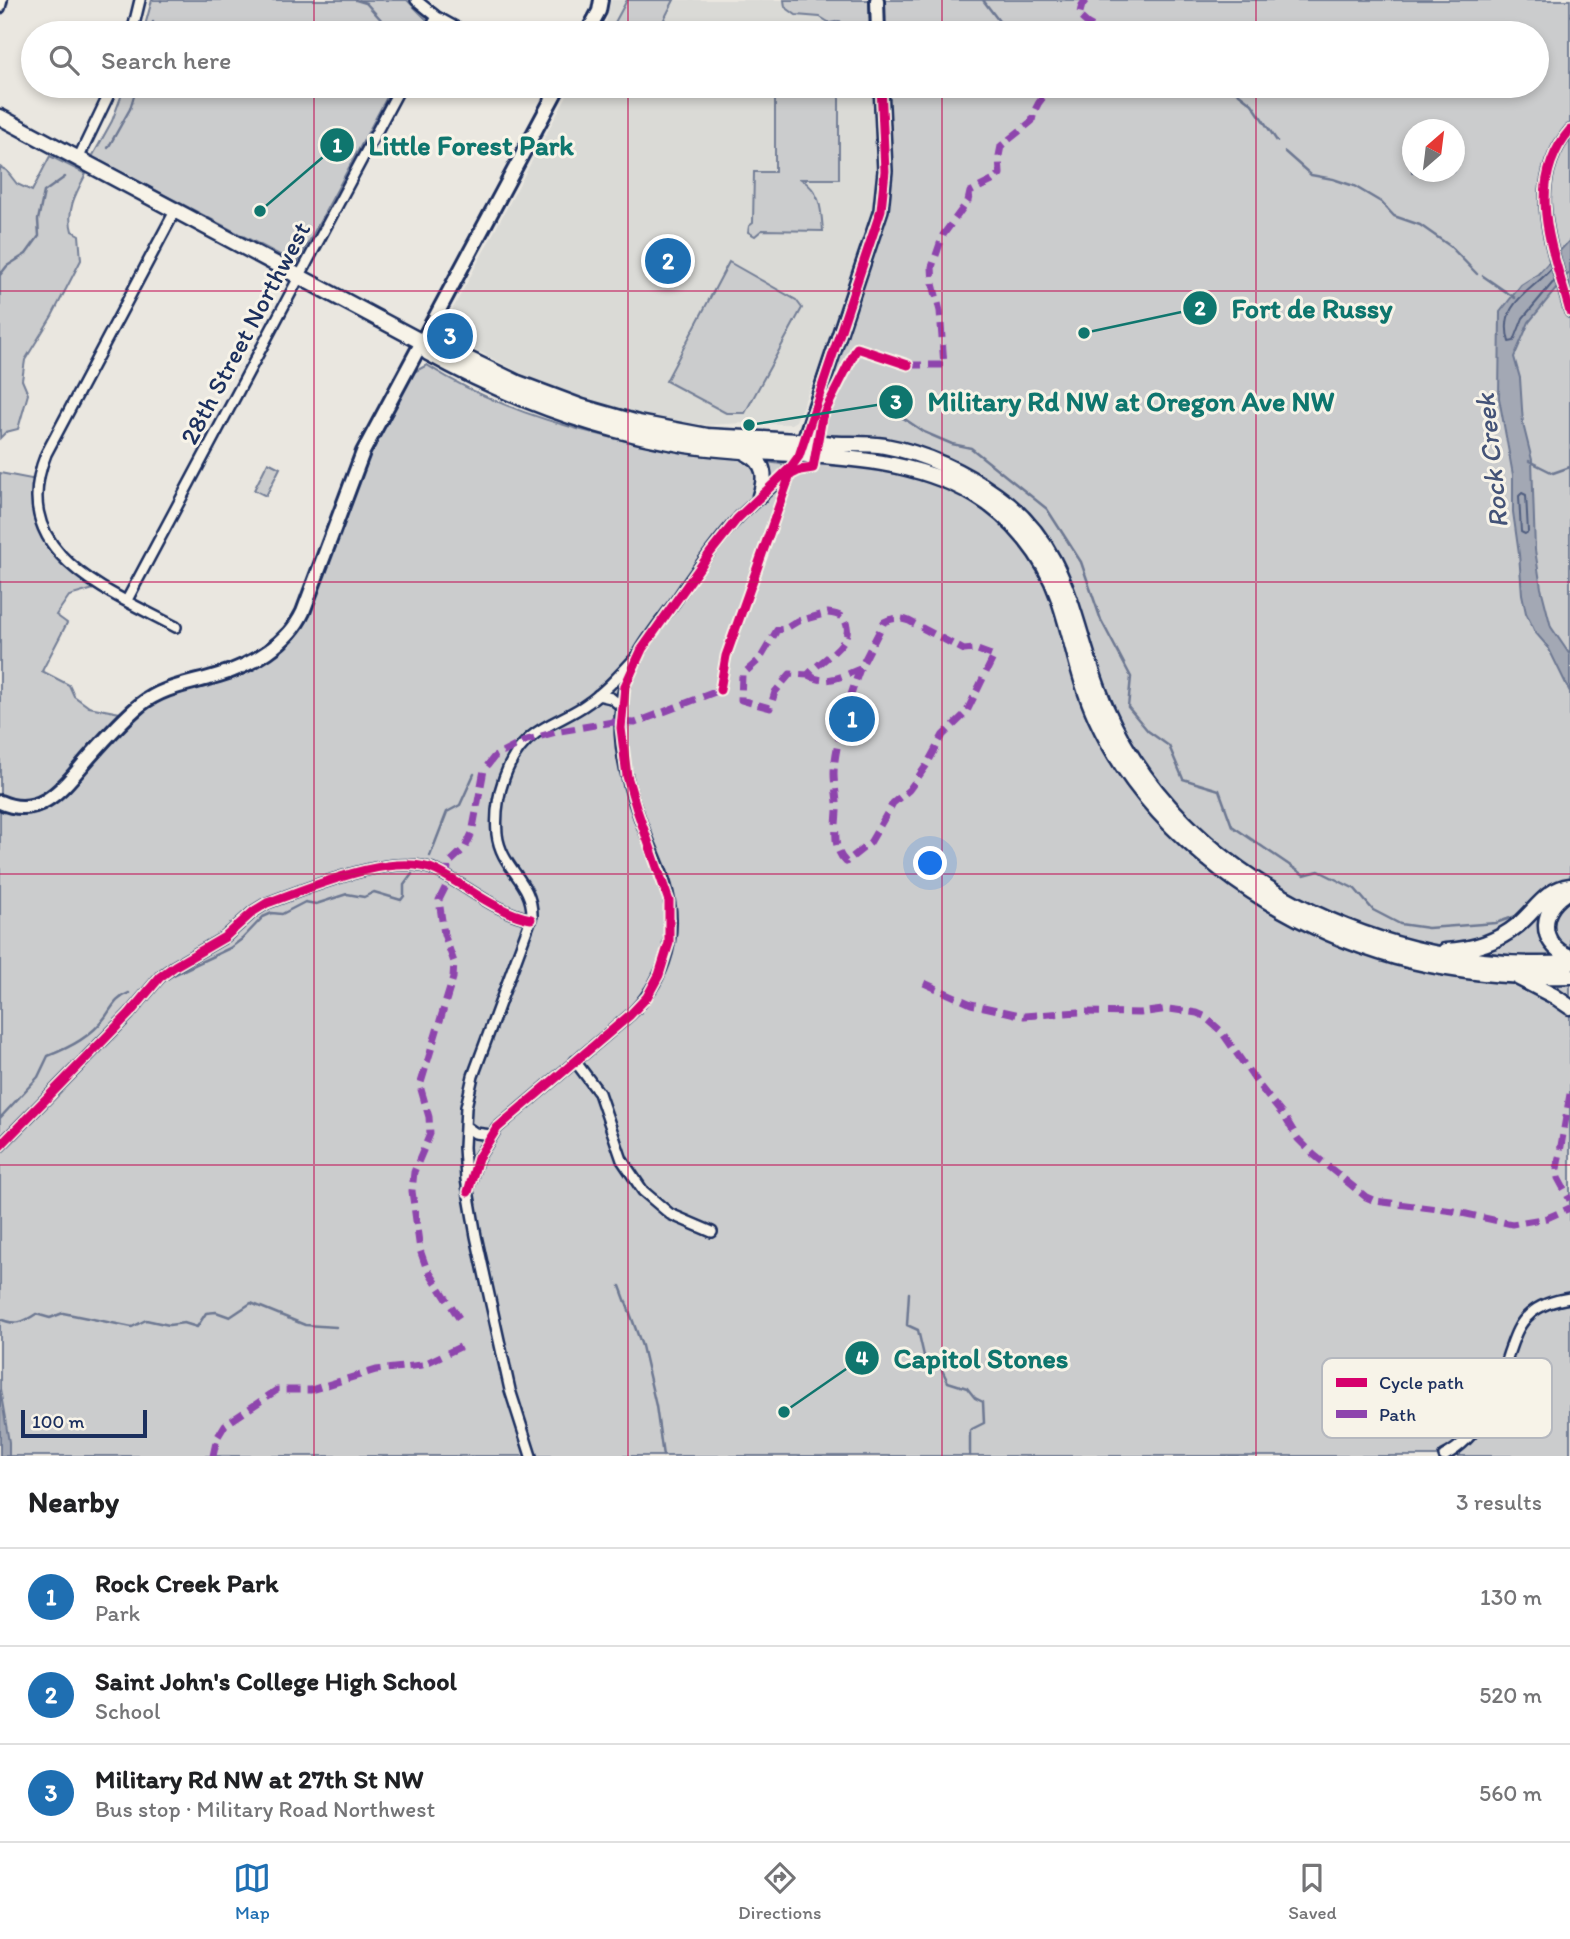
<!DOCTYPE html>
<html lang="en">
<head>
<meta charset="utf-8">
<style>
	body { margin:0; font-family:Itim,sans-serif; background:#f2f2f2; color:#202124 }
	.compass { position:absolute; left:1402px; top:119px; width:63px; height:63px; border-radius:50%; background:#fff; box-shadow:0 4px 10px #0003; rotate:28deg }
	.scale { position:absolute; left:21px; bottom:18px; width:126px; box-sizing:border-box; padding-left:7px; border:4px solid #1b2f5e; border-top:0; font-size:19px; line-height:24px; white-space:nowrap; color:#1b2f5e; -webkit-text-stroke:5px #f7f3e8; paint-order:stroke }
	.you { position:absolute; left:931px; top:864px; width:24px; height:24px; margin:-18px; border:5px solid #fff; border-radius:50%; background:#1a73e8; box-shadow:0 0 0 10px #1a73e833 }
	.badge { display:grid; place-items:center; width:46px; height:46px; border-radius:50%; background:#1f6fb2; color:#fff; font-size:23px; font-weight:700 }
	.pin { position:absolute; translate:-50% -50%; border:4px solid #fff; box-shadow:0 2px 7px #0006 }
	.list { margin:0; padding:0; list-style:none }
	h2 { display:flex; justify-content:space-between; align-items:center; height:91px; margin:0; padding:0 28px; font-size:30px }
	h2 small { font-size:23px; font-weight:400; color:#757577 }
	.list li { display:grid; grid-template-columns:46px 1fr auto; gap:21px; align-items:center; box-sizing:border-box; height:98px; padding:0 28px; border-top:2px solid #e0e0e0 }
	.list b { display:block; font-size:26px; white-space:nowrap }
	.list p { margin:0; font-size:23px; white-space:nowrap; color:#757577 }
	.list em { font-size:23px; font-style:normal; color:#757577 }
	.icon { flex:none; width:38px; height:38px; fill:none; stroke:currentColor; stroke-width:2; stroke-linecap:round; stroke-linejoin:round }
	.map { position:relative; flex:none; width:1570px; height:1456px; overflow:hidden }
	.search { position:absolute; background:#fff; box-shadow:0 4px 10px #0003; left:21px; right:21px; top:21px; height:77px; display:flex; align-items:center; gap:18px; box-sizing:border-box; padding:0 24px; border-radius:38px; color:#757577; font-size:26px }
	.sheet { height:385px; background:#fff }
	nav { display:flex; justify-content:space-around; align-items:center; box-sizing:border-box; height:98px; border-top:2px solid #e0e0e0; background:#fff; font-size:19px; color:#757577 }
	nav a { display:grid; justify-items:center; gap:4px }
	nav .on { color:#1f6fb2 }
	.map>svg:first-child { display:block }
	.built { fill:#dadad6 }
	.green { fill:#cbcccd; stroke:#737e96; stroke-width:2; fill-rule:evenodd }
	.water { fill:#a3a8b4; stroke:#6d7892; stroke-width:2 }
	.lines { fill:none; stroke-linecap:round; stroke-linejoin:round }
	.shore { stroke:#515f80; stroke-width:2 }
	.stream { stroke:#6d7892; stroke-width:2.5 }
	.street-casing { stroke:#1b2f5e; stroke-width:14 }
	.secondary-casing { stroke:#1b2f5e; stroke-width:18 }
	.primary-casing { stroke:#1b2f5e; stroke-width:19 }
	.street { stroke:#f7f3e8; stroke-width:9 }
	.secondary { stroke:#f7f3e8; stroke-width:12 }
	.primary { stroke:#f7f3e8; stroke-width:14 }
	.quiet { stroke:#8e44ad; stroke-width:7; stroke-dasharray:14 7; stroke-linecap:butt }
	.cycleway-casing { stroke:#f7f3e8; stroke-width:13 }
	.cycleway { stroke:#d6006c; stroke-width:9 }
	.grid { fill:none; stroke:#c2185b; stroke-width:2; stroke-opacity:0.55 }
	.labels { text-anchor:middle; dominant-baseline:central; stroke-width:6; stroke-linejoin:round; paint-order:stroke }
	.street-label { font-size:26px; fill:#1b2f5e; stroke:#f7f3e8 }
	.water-label { font-size:28px; font-style:italic; fill:#445378; stroke:#f7f3e8 }
	.key { fill:#f7f3e8; stroke:#b5b8bf; stroke-width:2 }
	.key-label { font-size:19px; fill:#1b2f5e }
	.leader { fill:none; stroke:#0f766e; stroke-width:2.5 }
	.callout-dot { fill:#0f766e; stroke:#f7f3e8; stroke-width:2.5 }
	.mark-label { font-size:21px; text-anchor:middle; font-weight:bold; fill:#fff }
	.callout-label { font-size:28px; text-anchor:middle; font-weight:bold; fill:#0f766e; stroke:#f7f3e8; stroke-width:6; stroke-linejoin:round; paint-order:stroke }
</style>
</head>
<body>
<div class="map">
<svg width="1570" height="1456" viewBox="0 0 1570 1456">
	<rect width="100%" height="100%" fill="#eae7e0"/>
	<filter id="ink" filterUnits="userSpaceOnUse"><feTurbulence type="fractalNoise" baseFrequency=".0143" numOctaves="2"/><feDisplacementMap in="SourceGraphic" scale="14" xChannelSelector="R" yChannelSelector="G"/><feConvolveMatrix kernelMatrix="1 2 1 2 8 2 1 2 1" color-interpolation-filters="sRGB"/></filter>
	<g filter="url(#ink)">
		<path class="built" d="M611,0h258l2,33h-271l6,-11z
			M572,86h303l3,76 -2,39 -8,32 -43,120 -29,68 -5,3 -46,-1 -38,2 -47,-6 -52,-13 -72,-25 -87,-45 -4,-5 2,-11z"/>
		<path class="green" d="M152,0h255l21,21 -7,12h-278z
			M627,0h47l-17,33h-31l-13,-7z
			M784,0h85l1,33h-19l-11,-12 -10,2 -10,-6 -24,-2 -11,-8z
			M880,0h690v1456h-1570v-648c13,5 28,9 41,3 20,-9 33,-28 47,-44 17,-19 35,-41 55,-58 20,-16 46,-19 70,-25 44,-10 76,-36 98,-75l49,-137 54,-100 13,-7c71,46 166,72 248,85 44,8 89,9 133,19l13,-60 59,-181 5,-142h652v-53h-655zM1412,130h42v42h-42z
			M125,86h268l-96,178 -205,-107 20,-36z
			M775,86h64v93h-38c20,13 20,29 22,52l-61,-1 -7,6 -7,-4 1,-6 4,-3 1,-51h21z
			M50,156l36,18c-10,19 -20,36 -14,57l7,4 2,25 -29,56 -27,44 -3,20 6,14 -10,35 -12,3 -6,6v-271l6,3 11,14 15,7z
			M729,262l67,38 6,8 -57,105h-19l-60,-32z
			M268,462l12,6 -14,28 -12,-6z
			M0,473l42,8v30l5,16 13,26 44,33 -35,10 -13,19 11,8 -25,48 27,14 5,11 15,11 36,7 -53,62 -38,28 -27,-2 -7,-5z"/>
		<path class="water" d="M1570,240v32l-41,50 -15,35 6,21 3,46 9,36 3,90 6,38 10,39 19,28v37l-22,-45 -13,-15 -9,-19 -4,-19 -3,-40 -6,-42v-37l-14,-77 1,-86 21,-27 17,-11z
			M0,1389l9,53v14h-9z"/>
		<g class="lines">
			<path class="shore" d="M1551,269c-21,24 -53,34 -42,73l5,-1 9,-23 32,-38
				M1522,493l4,2 2,37 -3,2 -4,-2 -2,-36z"/>
			<path class="stream" d="M356,0l10,3 27,30
				M983,0l25,33
				M161,1v-1
				M149,33l4,-11
				M1229,86l23,18 25,37
				M108,148l22,-39 7,-23
				M1285,152l26,23 22,4 21,7 27,16 13,14 26,9 30,21 27,28
				M0,275l7,-9 19,-12 13,-18 -1,-16 6,-28 21,-15
				M1483,276l32,22
				M881,403l43,29 28,12 19,4 76,61 34,53 20,58 30,57 -3,30 20,24 21,15 14,33 36,11 13,36 72,49 15,-4 36,18 18,21 27,14 28,4 68,-5 20,-7 27,-27
				M1529,461l24,12 17,-6
				M430,856l17,-44 13,-7 14,-31
				M169,977l61,-29 12,-9 21,-22 9,-4 10,1 23,-12 11,2 31,-10 17,3 10,-5 27,8 3,-4v-11l8,-11
				M0,1118l38,-41 10,-21c23,-9 44,-20 58,-40 7,-10 10,-18 23,-23
				M620,1286l22,60 14,60 7,50
				M909,1293l-2,32 11,5 6,26 17,12 7,14 19,6 8,10 8,4 1,21 -14,7v26
				M0,1319c15,7 24,3 36,-5l14,4 13,-5 69,14 14,-7 23,5 15,-2 13,4 9,-14 10,-1 14,5 21,-14 54,22 31,2"/>
			<defs>
				<path id="street" d="M416,0l21,17 29,16
					M0,8l2,-8
					M132,33l8,-33
					M428,33l9,-16
					M1570,130c-47,55 -16,121 0,182
					M78,159l35,-73
					M175,211l-129,243c-40,100 61,136 130,173
					M127,600l274,-514
					M598,695l13,3 10,8
					M575,1061l24,32 23,67 21,31 27,23 42,18
					M465,1126l10,7 16,2
					M0,1146l129,-132 31,-37 15,-11 50,-29 29,-26 13,-8c43,-15 128,-53 170,-32 30,15 60,42 94,48
					M469,1187l9,-29 19,-30 133,-113c31,-30 47,-73 39,-116 -5,-28 -20,-54 -29,-80 -15,-40 -26,-88 -16,-131 8,-32 32,-60 51,-86 20,-30 40,-59 64,-85 20,-20 45,-38 60,-61
					M531,1456l-21,-66 -34,-154 -10,-57 -2,-32 2,-40 7,-31 59,-160c1,-35 -31,-47 -35,-82 -3,-36 9,-80 39,-101 17,-12 36,-18 52,-30 19,-13 34,-31 50,-48
					M1444,1456c40,-21 52,-64 65,-104 5,-14 9,-28 21,-38 11,-10 26,-14 40,-16"/>
				<path id="secondary" d="M877,0l1,33
					M587,33l12,-22 2,-11
					M801,449l80,-239 4,-39 -4,-85
					M0,802c43,19 66,-19 91,-47 15,-17 31,-35 49,-50 24,-19 51,-21 79,-30 33,-10 69,-31 84,-63l60,-160 196,-366"/>
				<path id="primary" d="M0,117l422,225h11l85,41 64,24 56,16 69,13c39,2 78,4 117,7 20,2 41,0 61,3 39,7 79,26 111,49 77,53 76,136 110,213 75,173 282,267 464,255
					M422,342l6,11c79,44 167,77 258,92 94,15 204,0 289,50 37,22 69,61 83,102 14,40 20,82 38,121 53,117 178,205 300,239 57,15 115,21 174,19
					M748,454c18,9 18,24 12,42
					M1570,891c-30,16 -34,51 0,66
					M1445,951c27,-1 52,-9 73,-26 17,-14 28,-36 52,-39
					M1519,978l35,18 16,11"/>
			</defs>
			<use href="#street" class="street-casing"/>
			<use href="#secondary" class="secondary-casing"/>
			<use href="#primary" class="primary-casing"/>
			<use href="#street" class="street"/>
			<use href="#secondary" class="secondary"/>
			<use href="#primary" class="primary"/>
			<path class="quiet" d="M1086,0l-4,5 -3,11 9,8 18,9
				M908,365h36l-4,-54 -7,-27 -1,-17 11,-32 25,-34 2,-9 22,-11 8,-7 -1,-18 2,-10 31,-25c3,-17 12,-29 28,-35
				M828,613c8,1 15,2 18,10 9,21 -28,38 -38,52l-18,-1 -15,18 -5,16 -29,-8 1,-25 18,-16 17,-29 8,-1 13,-8z
				M808,675c18,11 34,1 52,-6l24,-47c9,-5 16,-4 25,-1l55,29 11,-1 19,7 -28,57 -23,22 -17,31 -17,24 -16,13 -23,40 -24,19c-14,-13 -10,-33 -9,-51 1,-12 -3,-25 -3,-37 0,-27 16,-79 26,-105
				M924,983l47,21 53,12 55,-4 61,1 29,-4 28,4 7,3 17,15 37,53 28,35 12,20 16,16 52,42 9,4 78,10 59,13 35,-6 23,-10
				M1570,1094l-13,75 1,9 12,22
				M459,1318l-33,-51 -6,-17 -8,-59 2,-19 16,-38 -1,-17 -9,-31 33,-108 1,-16 -10,-28 -5,-34 8,-16 1,-20 17,-16 7,-15 12,-63 10,-13 33,-17 33,-9 53,-9 22,1 85,-33
				M213,1456l4,-18 8,-13 52,-35h34l65,-20 46,-5 40,-19"/>
			<defs>
				<path id="cycleway" d="M1570,130c-47,55 -16,121 0,182
					M720,690l6,-34 64,-181 10,-5 13,-2 9,-51 35,-69 51,17
					M0,1146l129,-132 31,-37 15,-11 50,-29 29,-26 13,-8c43,-15 128,-53 170,-32 30,15 60,42 94,48
					M468,1192l10,-34 19,-30 133,-113 17,-18 12,-22 10,-32v-42l-32,-91 -10,-34 -6,-48 4,-42 17,-37 68,-96 27,-34 54,-52 8,-11 82,-246 4,-39 -4,-85"/>
			</defs>
			<use href="#cycleway" class="cycleway-casing"/>
			<use href="#cycleway" class="cycleway"/>
		</g>
	</g>
	<path class="grid" d="M314,0v33M628,0v33M942,0v33M1256,0v33M314,86v1370M628,86v1370M942,86v1370M1256,86v1370M0,291h1570M0,582h1570M0,874h1570M0,1165h1570"/>
	<g class="labels">
		<g class="street-label">
			<text transform="translate(245 333) rotate(-62)">28th Street Northwest</text>
		</g>
		<g class="water-label">
			<text transform="translate(1491 461) rotate(-96)">Rock Creek</text>
		</g>
	</g>
	<rect x="1322" y="1358" width="230" height="80" rx="10" class="key"/>
	<rect x="1336" y="1378" width="31" height="9" fill="#d6006c"/>
	<rect x="1336" y="1410" width="31" height="8" fill="#8e44ad"/>
	<g class="key-label">
		<text x="1379" y="1389">Cycle path</text>
		<text x="1379" y="1421">Path</text>
	</g>
	<path class="leader" d="M260 211L337 145M1084 333L1200 308M749 425L896 402M784 1412L862 1358"/>
	<g class="callout-dot">
		<circle cx="260" cy="211" r="7"/>
		<circle cx="1084" cy="333" r="7"/>
		<circle cx="749" cy="425" r="7"/>
		<circle cx="784" cy="1412" r="7"/>
		<circle cx="337" cy="145" r="18"/>
		<circle cx="1200" cy="308" r="18"/>
		<circle cx="896" cy="402" r="18"/>
		<circle cx="862" cy="1358" r="18"/>
	</g>
	<g class="mark-label">
		<text x="337" y="152">1</text>
		<text x="1200" y="315">2</text>
		<text x="896" y="409">3</text>
		<text x="862" y="1365">4</text>
	</g>
	<g class="callout-label">
		<text x="471" y="155">Little Forest Park</text>
		<text x="1312" y="318">Fort de Russy</text>
		<text x="1131" y="411">Military Rd NW at Oregon Ave NW</text>
		<text x="981" y="1368">Capitol Stones</text>
	</g>
</svg>
<svg class="compass" viewBox="-18 -18 36 36"><path d="M0-13l5 13h-10z" fill="#e53935"/><path d="M0 13l5-13h-10z" fill="#757577"/></svg>
<div class="scale">100 m</div>
<div class="you"></div>
<div class="pin badge" style="left:852px;top:719px">1</div>
<div class="pin badge" style="left:668px;top:261px">2</div>
<div class="pin badge" style="left:450px;top:336px">3</div>
<div class="search"><svg class="icon" aria-label="search" viewBox="0 0 24 24"><circle cx="10" cy="10" r="6"/><path d="M15 15l6 6"/></svg>Search here</div>
</div>
<section class="sheet">
<h2>Nearby<small>3 results</small></h2>
<ul class="list">
<li><span class="badge">1</span><div><b>Rock Creek Park</b><p>Park</p></div><em>130 m</em></li>
<li><span class="badge">2</span><div><b>Saint John's College High School</b><p>School</p></div><em>520 m</em></li>
<li><span class="badge">3</span><div><b>Military Rd NW at 27th St NW</b><p>Bus stop · Military Road Northwest</p></div><em>560 m</em></li>
</ul>
</section>
<nav>
<a class="on"><svg class="icon" aria-label="map" viewBox="0 0 24 24"><path d="M3 6l6-2 6 2 6-2v14l-6 2-6-2-6 2zM9 4v14M15 6v14"/></svg>Map</a>
<a><svg class="icon" aria-label="directions" viewBox="0 0 24 24"><path d="M12 3l9 9-9 9-9-9zM9 14v-3h6M13 9l2 2-2 2"/></svg>Directions</a>
<a><svg class="icon" aria-label="saved" viewBox="0 0 24 24"><path d="M7 4h10v16l-5-4-5 4z"/></svg>Saved</a>
</nav>
</body>
</html>
